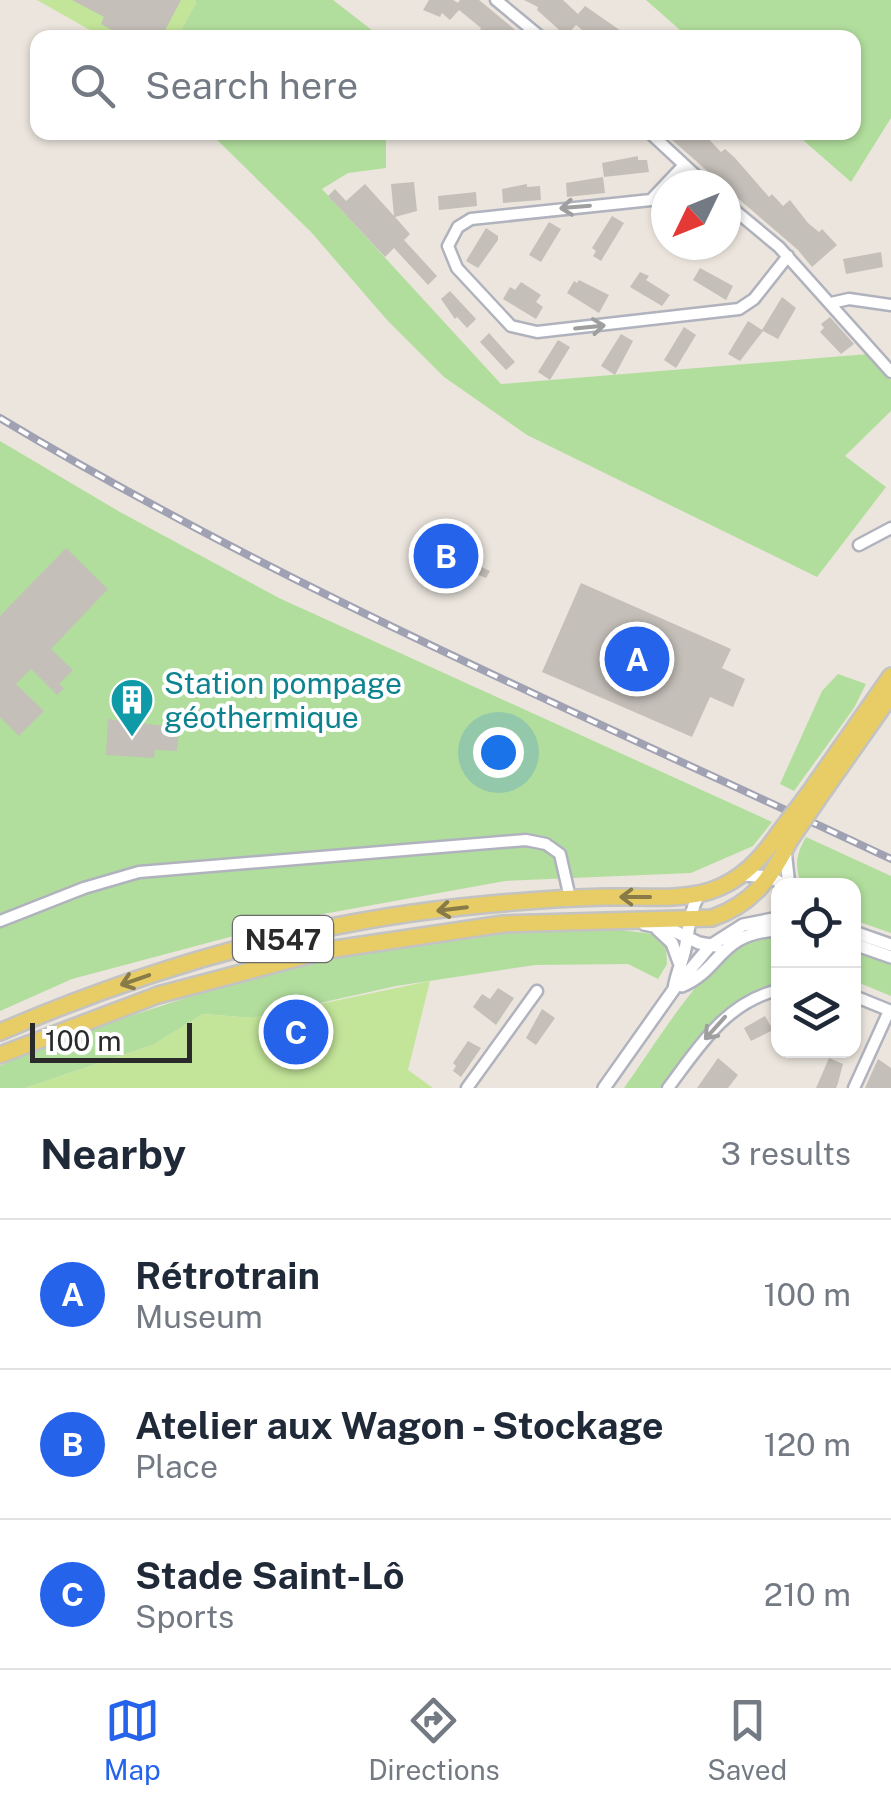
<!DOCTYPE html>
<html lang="en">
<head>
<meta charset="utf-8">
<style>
	body { margin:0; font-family:"Public Sans",sans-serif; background:#f6f6f7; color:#1f2937 }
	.controls { position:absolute; right:30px; bottom:30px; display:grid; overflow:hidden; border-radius:20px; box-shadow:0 2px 8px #0004 }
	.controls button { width:90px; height:90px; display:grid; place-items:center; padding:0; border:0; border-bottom:2px solid #e0e1e3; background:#fff; color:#1f2937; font:50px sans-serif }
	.compass { position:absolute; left:651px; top:170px; width:90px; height:90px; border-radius:50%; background:#fff; box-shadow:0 2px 8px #0004; rotate:227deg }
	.scale { position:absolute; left:30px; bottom:25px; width:162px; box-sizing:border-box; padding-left:10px; border:5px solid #2a2a2a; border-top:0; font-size:28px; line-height:35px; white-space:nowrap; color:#2a2a2a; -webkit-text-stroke:8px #fff; paint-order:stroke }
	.you { position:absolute; left:498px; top:752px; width:35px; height:35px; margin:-25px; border:8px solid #fff; border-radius:50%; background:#1a73e8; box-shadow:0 0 0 15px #1a73e833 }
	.badge { display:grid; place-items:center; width:65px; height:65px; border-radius:50%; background:#2563eb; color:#fff; font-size:32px; font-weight:700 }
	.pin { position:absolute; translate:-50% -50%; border:5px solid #fff; box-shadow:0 2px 10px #0006 }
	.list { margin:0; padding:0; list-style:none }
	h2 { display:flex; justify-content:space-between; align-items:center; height:130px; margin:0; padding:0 40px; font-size:42px }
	h2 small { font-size:32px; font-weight:400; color:#747a83 }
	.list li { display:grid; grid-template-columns:65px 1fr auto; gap:30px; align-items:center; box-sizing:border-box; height:150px; padding:0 40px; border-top:2px solid #e0e1e3 }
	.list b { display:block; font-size:38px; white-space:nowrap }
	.list p { margin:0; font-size:32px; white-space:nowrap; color:#747a83 }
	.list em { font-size:32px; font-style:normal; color:#747a83 }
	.icon { flex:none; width:55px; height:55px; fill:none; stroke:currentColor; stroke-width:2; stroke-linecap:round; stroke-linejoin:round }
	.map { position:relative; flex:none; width:891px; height:1088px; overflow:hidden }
	.search { position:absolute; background:#fff; box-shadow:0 2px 8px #0004; left:30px; right:30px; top:30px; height:110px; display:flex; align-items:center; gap:25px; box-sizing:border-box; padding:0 35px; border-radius:20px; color:#747a83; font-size:38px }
	.sheet { height:580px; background:#fff }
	nav { display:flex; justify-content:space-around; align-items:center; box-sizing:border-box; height:140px; border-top:2px solid #e0e1e3; background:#fff; font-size:28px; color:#747a83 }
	nav a { display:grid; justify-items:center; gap:5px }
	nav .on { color:#2563eb }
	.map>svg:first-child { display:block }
	.green { fill:#b2de9d }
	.pitch { fill:#c3e599 }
	.building { fill:#c4bfb8 }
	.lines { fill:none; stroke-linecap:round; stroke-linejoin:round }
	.minor-casing { stroke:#b0b3bd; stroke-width:15 }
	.tertiary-casing { stroke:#b0b3bd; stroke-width:16 }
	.primary-casing { stroke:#c3c3c3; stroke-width:20 }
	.minor { stroke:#fff; stroke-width:10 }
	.tertiary { stroke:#fff; stroke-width:11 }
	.primary { stroke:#e8cc65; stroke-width:15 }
	.rail-casing { stroke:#a0a2b3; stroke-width:8 }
	.rail { stroke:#fff; stroke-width:4; stroke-dasharray:11; stroke-linecap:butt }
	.primary-bridge-casing { stroke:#c3c3c3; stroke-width:20; stroke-linecap:butt }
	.primary-bridge { stroke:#e8cc65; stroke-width:15 }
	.oneway { stroke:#9f9f9f }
	.oneway2 { stroke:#897b48 }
	.labels { text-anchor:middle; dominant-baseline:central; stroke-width:8; stroke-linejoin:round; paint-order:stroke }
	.shield { fill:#fff; stroke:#6a6a6a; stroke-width:2.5 }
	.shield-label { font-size:28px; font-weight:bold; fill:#2a2a2a }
	.culture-label { font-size:30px; fill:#0d838f; stroke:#fff; text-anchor:start }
</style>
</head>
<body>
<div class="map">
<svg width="891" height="1088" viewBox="0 0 891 1088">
	<rect width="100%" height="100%" fill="#ebe5dd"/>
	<path class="green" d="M194,0h139l44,34 -2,4h-198l19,-36z
		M646,0h245v118l-40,64 -56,-49 59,-1v-94l-166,-1z
		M210,133h176v35l-38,5 -26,16 179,195 367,-30 23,27v30l-46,45 41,31 -69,90 -290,-142 -83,-58 -57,-57 -76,-88z
		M0,441l120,71 159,86 493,224 -19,24 -62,27 -186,8 -204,37 -229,61 -72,32z
		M838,674l28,10 -12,24 -60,83 -14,-7 42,-93z
		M806,837l85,39v57l-37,-13v-34l-52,-1c-8,-18 -6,-31 4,-48z
		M598,927l55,7 13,14 1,16 -9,15 -30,-15 -93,1 -139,21 -143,32 -50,-4 -50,31 -128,43h-25v-22c53,-25 108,-43 164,-61 44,-14 87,-31 131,-41 99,-23 202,-33 303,-37z
		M778,937v47c-56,16 -82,60 -116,104h-38c29,-40 75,-118 116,-142 12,-6 25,-8 38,-9z
		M854,951l37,13v32l-34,-14v10l-3,-1z"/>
	<path class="pitch" d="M37,0h157l3,2 -20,35 -73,1z
		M430,981l-22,89 25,18h-408l128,-43 50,-31 50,4z"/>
	<path class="building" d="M72,0h109l-20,38h-35l-25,-14 3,-7z
		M429,0h24l5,3 2,-3h19l46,38h-43l-4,-3 3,-7 -22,-18 -9,10 -8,-7 -2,4 -17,-7z
		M524,0h39l15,14 7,-8 36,25 -6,7h-23l-16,-13 -10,11 -29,-26 1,-3z
		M663,132h39l19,20 4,-3 10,9 34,39 3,-3 11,12 7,-6 18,23 11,9 3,-3 15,16 -25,22 -14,-17 -72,-62 1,-3 -6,-2z
		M638,156v4h9l2,12 -45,5 -2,-14z
		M603,177l2,16 -38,4 -1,-14z
		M414,182l3,29 -22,6 15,17 -6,6 33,36 -9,9 -34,-37 -9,9 -57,-61 7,-7 11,12 19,-17 29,32 -3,-32z
		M527,184v3l13,-1 1,14 -38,3 -1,-14z
		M476,192l1,14 -38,4 -1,-14z
		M612,216l12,7 -23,38 -8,-5 3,-5 -4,-3z
		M549,222l12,7 -20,33 -12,-7z
		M486,228l12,8v4l-20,28 -12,-7z
		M881,252l2,15 -37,7 -3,-15z
		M700,268l33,18 -7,14 -33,-20z
		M640,272l9,4 -3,4 24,15 -8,11 -32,-19z
		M579,280l30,15 -10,18 -32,-20 7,-12 3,2z
		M521,282l20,13 -5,7 7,5 -7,12 -33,-20 7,-12 5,3z
		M450,291l26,28 -9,9 -10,-11 -2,2 -14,-20z
		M782,297l14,11 -18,31 -15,-8 -23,30 -12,-7 20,-33 14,9z
		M830,317l24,27 -13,10 -21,-22 4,-4 -3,-4z
		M684,327l12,8 -20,33 -12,-8z
		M489,333l26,29 -9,8 -26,-28z
		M621,334l12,7 -18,34 -14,-9z
		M558,340l12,7 -20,33 -12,-8z
		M66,548l42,41 -57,60 22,21 -14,14 5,4 -7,7 -26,-26 -15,15 28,27 -25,25 -19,-19v-101z
		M454,554l36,17 -4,7 -36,-15z
		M581,583l150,66 -9,19 23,11 -12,28 -23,-10 -18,40 -150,-65z
		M108,719l71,9 -2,23 -22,-1 -1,8 -48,-3z
		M498,988l16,10 -18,27 -23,-18 9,-13 8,5z
		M542,1009l13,9 -19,27 -10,-7z
		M765,1016l8,14 -22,11 -7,-13z
		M468,1041l13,7 -20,29 -8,-6 3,-5 -3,-3z
		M718,1058l20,17 -10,13h-31z
		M829,1058l14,6 -5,19 -2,5h-20z
		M878,1059l13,9v20h-26z"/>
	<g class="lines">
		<defs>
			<path id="minor" d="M496,0l46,38
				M649,132l57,53
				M684,165l-33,35 -180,19 -13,8 -10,19 9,22 54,58 26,6 202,-23 15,-10 34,-43
				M726,203l53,44 112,125
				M831,303l18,-4 42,6
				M859,545l32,-17
				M0,921l84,-33 55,-16 387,-32 20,4 14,10 10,44
				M854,996l37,15
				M467,1088l70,-97
				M668,1088c31,-41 57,-85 110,-98
				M854,1088l35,-77"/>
			<path id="tertiary" d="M785,850l4,36
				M742,875l28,2 17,9
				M644,924l28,6 27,13 17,3
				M657,929l15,14 7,19
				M854,932l37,13
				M854,944l37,13
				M682,986c40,-17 36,-53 96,-56
				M674,989c2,-15 8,-26 11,-40 4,-20 4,-36 14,-55
				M604,1088l70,-99 36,-43 33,-21 35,-7"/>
			<path id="primary" d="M809,793l82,-117
				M818,799l73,-104
				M0,1032c146,-63 302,-108 461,-125 48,-5 95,-9 144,-10 34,-1 72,4 105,-6 31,-10 51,-32 69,-58
				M0,1055l158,-60 170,-45 175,-26 209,-6c41,-14 60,-41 78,-78"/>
		</defs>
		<use href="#minor" class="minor-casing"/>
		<use href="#tertiary" class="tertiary-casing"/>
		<use href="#primary" class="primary-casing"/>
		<use href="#minor" class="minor"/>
		<use href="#tertiary" class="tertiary"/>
		<use href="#primary" class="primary"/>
		<defs>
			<path id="rail" d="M0,418c285,171 591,300 891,441"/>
		</defs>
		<use href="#rail" class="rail-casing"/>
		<use href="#rail" class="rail"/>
		<defs>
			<path id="primary-bridge" d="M779,833l30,-40
				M790,840l28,-41"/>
		</defs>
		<use href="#primary-bridge" class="primary-bridge-casing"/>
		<use href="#primary-bridge" class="primary-bridge"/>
	</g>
	<defs><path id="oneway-shaft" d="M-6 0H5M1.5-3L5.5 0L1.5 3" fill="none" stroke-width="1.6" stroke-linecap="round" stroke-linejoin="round" transform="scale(2.5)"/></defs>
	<g class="oneway">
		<use href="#oneway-shaft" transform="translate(575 207) rotate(175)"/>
		<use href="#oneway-shaft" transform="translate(590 327) rotate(-6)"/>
		<use href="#oneway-shaft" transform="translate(715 1028) rotate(132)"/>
	</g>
	<g class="oneway2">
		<use href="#oneway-shaft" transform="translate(635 897) rotate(180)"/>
		<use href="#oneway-shaft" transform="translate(452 909) rotate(173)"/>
		<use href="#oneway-shaft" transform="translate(135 980) rotate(161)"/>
	</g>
	<defs>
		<symbol id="building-pin" viewBox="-11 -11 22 30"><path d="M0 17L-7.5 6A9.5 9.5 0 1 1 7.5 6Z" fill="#0f9aa8" stroke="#fff"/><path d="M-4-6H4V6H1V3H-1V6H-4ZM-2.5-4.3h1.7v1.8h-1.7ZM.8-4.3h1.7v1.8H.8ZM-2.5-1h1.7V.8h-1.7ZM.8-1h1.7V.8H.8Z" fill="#fff"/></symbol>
	</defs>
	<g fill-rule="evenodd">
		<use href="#building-pin" x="107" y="675" width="50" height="68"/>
	</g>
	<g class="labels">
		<rect class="shield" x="233" y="916" width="100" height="46" rx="8"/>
		<g class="shield-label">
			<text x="283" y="939">N547</text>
		</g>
		<g class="culture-label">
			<text x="164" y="683">Station pompage<tspan x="164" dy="34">géothermique</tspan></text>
		</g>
	</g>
</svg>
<div class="controls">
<button><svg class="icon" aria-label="locate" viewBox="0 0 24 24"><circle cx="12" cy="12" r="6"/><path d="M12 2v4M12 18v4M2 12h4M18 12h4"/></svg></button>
<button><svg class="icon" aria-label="layers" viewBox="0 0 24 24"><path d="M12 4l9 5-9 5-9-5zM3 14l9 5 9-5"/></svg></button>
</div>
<svg class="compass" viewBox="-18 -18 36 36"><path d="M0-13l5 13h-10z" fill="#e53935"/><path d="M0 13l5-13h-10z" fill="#747a83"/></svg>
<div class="scale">100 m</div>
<div class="you"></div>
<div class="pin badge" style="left:637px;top:659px">A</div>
<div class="pin badge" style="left:446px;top:556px">B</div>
<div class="pin badge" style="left:296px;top:1032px">C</div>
<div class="search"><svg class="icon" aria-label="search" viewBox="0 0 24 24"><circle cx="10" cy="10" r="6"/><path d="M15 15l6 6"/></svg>Search here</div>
</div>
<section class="sheet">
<h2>Nearby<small>3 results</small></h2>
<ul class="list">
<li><span class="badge">A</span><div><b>Rétrotrain</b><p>Museum</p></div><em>100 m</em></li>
<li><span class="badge">B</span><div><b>Atelier aux Wagon - Stockage</b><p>Place</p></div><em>120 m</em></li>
<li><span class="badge">C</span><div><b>Stade Saint-Lô</b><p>Sports</p></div><em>210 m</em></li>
</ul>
</section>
<nav>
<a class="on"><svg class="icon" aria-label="map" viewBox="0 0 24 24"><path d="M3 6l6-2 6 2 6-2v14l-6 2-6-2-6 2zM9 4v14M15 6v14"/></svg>Map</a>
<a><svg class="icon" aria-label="directions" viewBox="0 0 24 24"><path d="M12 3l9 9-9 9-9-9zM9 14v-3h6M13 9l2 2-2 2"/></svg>Directions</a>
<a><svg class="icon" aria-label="saved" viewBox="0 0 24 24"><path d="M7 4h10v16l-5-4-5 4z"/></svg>Saved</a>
</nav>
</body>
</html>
